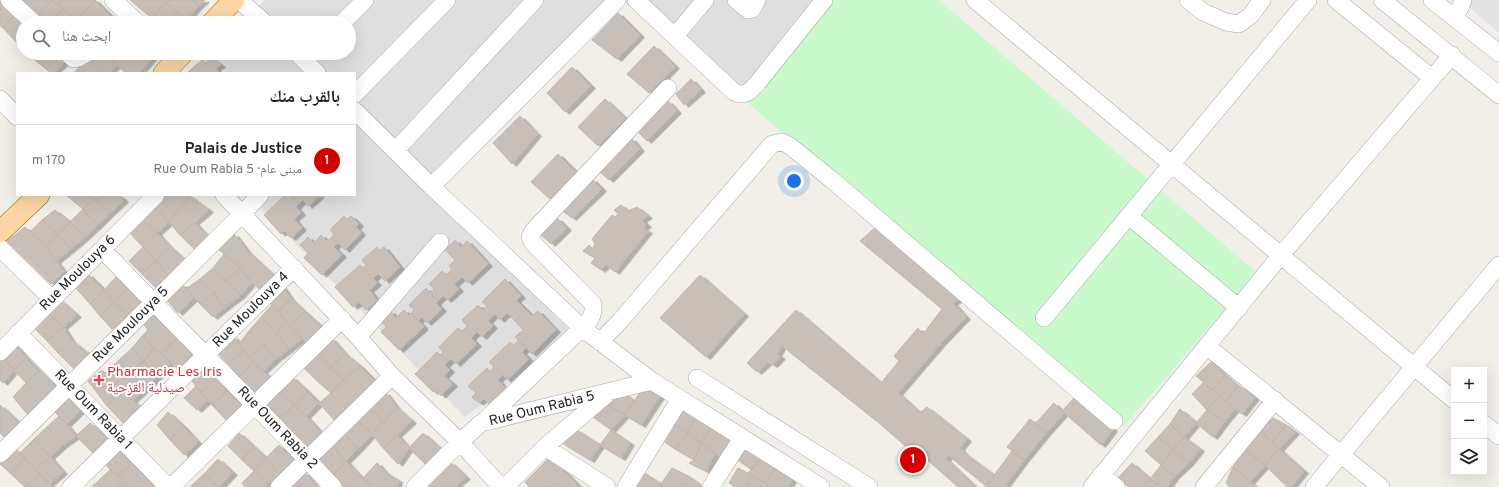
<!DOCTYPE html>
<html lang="ar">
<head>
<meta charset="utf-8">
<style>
	body { margin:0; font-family:Overpass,"Noto Naskh Arabic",sans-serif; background:#f2f2f2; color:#222; direction:rtl }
	.controls { position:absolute; right:12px; bottom:12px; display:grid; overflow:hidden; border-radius:0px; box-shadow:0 4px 16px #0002 }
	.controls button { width:36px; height:36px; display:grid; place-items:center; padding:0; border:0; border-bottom:1px solid #e0e0e0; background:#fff; color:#222; font:20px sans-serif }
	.you { position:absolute; left:794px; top:181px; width:14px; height:14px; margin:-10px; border:3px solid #fff; border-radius:50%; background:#1a73e8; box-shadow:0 0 0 6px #1a73e833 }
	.badge { display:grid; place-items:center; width:26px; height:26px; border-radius:50%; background:#d40000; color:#fff; font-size:13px; font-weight:700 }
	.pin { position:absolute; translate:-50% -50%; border:2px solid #fff; box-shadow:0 1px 4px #0006 }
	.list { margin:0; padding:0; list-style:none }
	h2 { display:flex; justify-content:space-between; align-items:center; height:52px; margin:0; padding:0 16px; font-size:17px }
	h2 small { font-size:13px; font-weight:400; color:#767676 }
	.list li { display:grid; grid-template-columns:26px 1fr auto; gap:12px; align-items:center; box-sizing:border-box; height:72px; padding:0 16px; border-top:1px solid #e0e0e0 }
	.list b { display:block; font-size:15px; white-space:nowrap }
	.list p { margin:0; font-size:13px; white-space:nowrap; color:#767676 }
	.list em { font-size:13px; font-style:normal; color:#767676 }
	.icon { flex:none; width:22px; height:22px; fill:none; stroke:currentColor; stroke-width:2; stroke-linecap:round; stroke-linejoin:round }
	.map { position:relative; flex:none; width:1499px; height:487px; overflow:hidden; direction:ltr }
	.search { position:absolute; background:#fff; box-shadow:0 4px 16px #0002; left:16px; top:16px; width:340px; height:44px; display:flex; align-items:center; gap:10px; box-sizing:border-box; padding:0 14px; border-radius:22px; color:#767676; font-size:15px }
	.panel { position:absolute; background:#fff; box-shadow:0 4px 16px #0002; left:16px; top:72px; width:340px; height:124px; border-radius:0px; direction:rtl }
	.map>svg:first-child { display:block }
	.residential { fill:#e0dfdf }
	.park { fill:#c8facc }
	.parking { fill:#e2e2e2 }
	.building { fill:#c7bfb8; stroke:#c4b6ab; filter:url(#shadow) }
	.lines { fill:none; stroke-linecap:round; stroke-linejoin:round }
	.minor-casing { stroke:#a9a9a9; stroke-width:18 }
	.major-casing { stroke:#a06b00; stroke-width:22 }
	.minor { stroke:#fff; stroke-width:17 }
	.major { stroke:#fcd6a4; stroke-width:21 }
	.health-dot { fill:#e0444e; stroke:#fff; stroke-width:1.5 }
	.labels { text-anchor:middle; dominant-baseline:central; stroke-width:4; stroke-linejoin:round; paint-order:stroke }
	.street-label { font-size:14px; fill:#222; stroke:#fff }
	.health-label { font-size:14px; fill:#be3a42; stroke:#fff; text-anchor:start }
</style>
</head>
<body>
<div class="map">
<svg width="1499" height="487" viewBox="0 0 1499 487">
	<defs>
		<filter id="shadow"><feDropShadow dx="4.5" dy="2.5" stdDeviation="0" flood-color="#0004"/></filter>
	</defs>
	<rect width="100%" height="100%" fill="#f2efe9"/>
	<path class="residential" d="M265,0h346l-182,193 145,141 -109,83 -217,-222h107v-122h-161l20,-20h135v-30h-106z
		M622,0h200l-82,96z"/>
	<path class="park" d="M822,0h117l318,273 -133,153 -384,-330z"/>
	<path class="parking" d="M1461,0h38v33l-21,-18z"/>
	<path class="building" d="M0,0l15,14 -12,14 -3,-2z
		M18,0h15l-6,6z
		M33,0h19l-15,16 -10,-10z
		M52,0h11l-5,5z
		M52,0l11,9 -13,14h-5l-8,-7z
		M63,0h32l1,1 -20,18 -18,-14z
		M130,0h15l-7,7z
		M145,0h24l-17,18 -14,-11z
		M169,0h23l7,5 -13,15 -20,-17z
		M192,0h13l-6,5z
		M96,1l17,17 -6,5h-18l-7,-8z
		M166,3l20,17 -4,3h-23l-7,-5z
		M63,9l13,10 -3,4h-23z
		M618,13l22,22 -23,24 -25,-19z
		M15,14l8,9v18l-4,4 -16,-17z
		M82,15l7,8h-16l3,-4z
		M654,46l21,20 -26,27 -22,-19z
		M33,53h24l9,8 -13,12h-2l-21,-17z
		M92,53h25l-6,7 6,5 -9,8h-6l-15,-15z
		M117,53h34l3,3 -15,17h-13l-15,-13z
		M87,58l15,15h-28z
		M212,58l9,7 -5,3 3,5h-32l16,-14 2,4z
		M572,67l19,19 -26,26 -18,-19z
		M691,79l10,11 -17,15 -8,-11z
		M605,99l20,19 -27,28 -20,-19z
		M668,101l9,10 -30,30 -9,-9z
		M520,116l17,18 -25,30 -19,-21z
		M631,138l9,11 -31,31 -9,-8z
		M558,154l18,18 -26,27 -19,-17z
		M592,179l10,10 -30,29 -11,-8z
		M66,195h27l3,3 -13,11z
		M99,195h20l5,5 -14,13 -14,-15z
		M164,195h24l2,1 -21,26 -17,-16z
		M285,195l5,3 1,-2 8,8 -3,3 5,6 -7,6 8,9 -11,10 -7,-7 -3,3 -17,-19z
		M293,195h27l-12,11 -5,-6 -4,4 -8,-8z
		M190,196l19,14 -29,25 -11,-13z
		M96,198l14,15 -12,12 -15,-16z
		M621,205l7,6 9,-4 11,9 -6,4 5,5 -4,3 5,3 -33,41 -9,-7 -5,5 -10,-7 4,-5 -12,-7 6,-6 4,4 2,-6 -3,-4 20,-24 3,2 3,-3 -4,-4z
		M152,206l17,16 -12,11 -16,-15z
		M83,209l15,16 -13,12 -15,-15z
		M55,210l15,12 -12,13 -16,-15z
		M344,216l3,3 4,-3 8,8 -3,3 5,6 -16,17 -13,-13 2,-3 -4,-4z
		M141,218l16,15 -14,14 -14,-15z
		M557,218l10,10 -16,16 -11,-10z
		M42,220l16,15 -13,11 -15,-14z
		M70,222l15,15 -14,12 -13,-14z
		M194,222l15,16 -13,13 -16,-16z
		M877,226l87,69 -11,8 13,14 -25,26 -43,50 22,20 7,-6 40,32 -7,9 4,5 30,22 -8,11 -37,-30 -3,3 29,28h-17l-44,-39 -3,3 -32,-28 -97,-77 -5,8 4,3 -8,8 -5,-3 -11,10 -10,-9 49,-53 85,73 18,-22 -5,-5 24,-28 5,6 19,-25 -82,-68z
		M25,227l20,19 19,26 -13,12 -44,-43z
		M157,233l13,14 -14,14 -13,-14z
		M234,234l14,18 -12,12 -18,-15z
		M58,235l13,14 -15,12 -11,-15z
		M321,235l6,6 5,-4 6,6 -4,4 8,8 -20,20 -18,-17 4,-5 -8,-8 8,-8 6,6z
		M455,240l6,7 6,-6 21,23 -20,19 -6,-6 -4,4 -9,-9 3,-3 -3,-3 6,-6 -10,-10z
		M143,247l13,14 -14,13 -13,-13z
		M170,247l17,15 -18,15 -13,-16z
		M377,247l3,3 4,-3 16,20 -15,14 -7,-7 -5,5 -10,-11 3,-3 -4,-5z
		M248,252l26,24 -15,13 -23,-25z
		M224,254l16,15 -14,12 -13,-13z
		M156,261l13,16 -13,11 -14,-14z
		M360,265l17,18 -8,7 8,10 -11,10 -7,-8 -6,5 -18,-20z
		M213,268l13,13 -12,12 -14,-14z
		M240,269l12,13 -11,13 -15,-14z
		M442,271l4,4 3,-3 9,9 -4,3 5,5 -12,11 -4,-4 -5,5 -8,-8 4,-4 -5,-5z
		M88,274l16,16 -14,14 -15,-17z
		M700,275l44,39 -38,43 -46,-39z
		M117,276l12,12 -15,14 -10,-12z
		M200,279l14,14 -14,11 -14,-15z
		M505,279l16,17 -5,4 10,10 -11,11 -8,-8 -7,7 -5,-6 -4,4 -8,-8 4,-4 -5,-4z
		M226,281l15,14 -17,13 -10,-15z
		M182,284l12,14 -16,15 -11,-13z
		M282,286l9,13 -13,12 -11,-11z
		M129,288l14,15 -16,13 -13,-14z
		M426,288l12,13 -2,2 6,6 -15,14 -5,-6 -4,4 -7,-8 3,-3 -5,-5z
		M104,290l10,12 -14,14 -10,-12z
		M214,293l10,15 -11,9 -13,-13z
		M291,299l14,13 -15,14 -12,-15z
		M60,300l17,15 -14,12 -17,-15z
		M114,302l13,14 -15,13 -12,-13z
		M272,305l14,17 -9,11 -16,-16z
		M478,305l13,13 -3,3 5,5 -11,11 -5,-5 -4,4 -8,-8 2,-2 -5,-6z
		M404,310l5,5 2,-2 13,14 -25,23 -18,-18 5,-5 -6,-7 10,-9 6,7z
		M526,310l6,6 6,-5 18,19 -24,24 -17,-17 8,-7 -8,-9z
		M46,312l17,15 -16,14 -15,-15z
		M150,312l15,15 -16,16 -6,-8 5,-5 -7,-9z
		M305,312l17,15 -16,16 -16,-17z
		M261,317l16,16 -13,13 -15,-15z
		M286,322l16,17 -13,10 -12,-16z
		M63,327l8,13 -13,13 -11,-12z
		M165,327l12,12 -16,15 -12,-11z
		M458,328l4,3 3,-3 8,8 -2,2 6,6 -21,20 -5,-5 -3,3 -8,-7 3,-3 -4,-5z
		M249,331l15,15 -15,11 -10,-13z
		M277,333l12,16 -13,10 -12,-13z
		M143,335l11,13 -10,14 -12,-14z
		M233,336l11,14 -16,14 -13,-14z
		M331,338l14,16 -14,13 -15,-14z
		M177,339l15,16 -14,14 -17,-15z
		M71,340l19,15 -15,15 -17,-17z
		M519,340l7,8 -4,4 7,7 -22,21 -18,-18 21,-20 4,3z
		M12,341l14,17 -12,12 -12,-13z
		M264,346l12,13 -14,13 -13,-15z
		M132,348l12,14 -15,10 -10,-12z
		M154,348l17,14 -12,13 -15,-13z
		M244,350l9,12 -14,15 -11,-13z
		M437,352l11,10 -3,3 5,5 -6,6 9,8 -12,12 -6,-7 -2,3 -18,-18z
		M316,353l15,14 -14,14 -14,-14z
		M345,354l15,12 -17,14 -12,-13z
		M2,357l12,13 -11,13 -3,-3v-21z
		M26,358l13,13 -13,12 -12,-13z
		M119,360l10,12 -14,12 -10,-11z
		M1212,361l13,14 -12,15 -17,-14z
		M144,362l15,13 -14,14 -16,-17z
		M253,362l17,16 -16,15 -15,-16z
		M204,366l10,13 -12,14 -11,-13z
		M360,366l15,15 -16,15 -16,-16z
		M331,367l12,13 -12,13 -14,-12z
		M494,367l8,8 -4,5 7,8 -16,16 -5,-5 -5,4 -7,-6 4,-4 -8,-7 19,-18 3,4z
		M102,370l19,21 -14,15 -19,-25z
		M39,371l18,17 -13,13 -18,-18z
		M129,372l16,17 -12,11 -18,-16z
		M1225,375l13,11 -12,15 -13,-11z
		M292,377l16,15 -14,13 -15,-15z
		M214,379l13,12 -15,14 -10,-12z
		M343,380l16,16 -11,14 -17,-17z
		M26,383l18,18 -16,14 -15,-18z
		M1203,383l17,13 -13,14 -15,-16z
		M196,386l12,14 -11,10 -13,-12z
		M1238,386l18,10 -14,18 -7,-5 -9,-8z
		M643,388l17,8 -19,29 -16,-10z
		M279,390l15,15 -15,13 -13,-13z
		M121,391l21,17 -16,18 -19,-20z
		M227,391l18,18 -15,15 -18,-19z
		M308,392l11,11 -13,13 -12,-11z
		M385,392l12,16 -14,13 -13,-14z
		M621,392l13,8 -9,15 -21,-12z
		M331,393l17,17 -14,10 -15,-17z
		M1076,396l37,33 -12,16 -39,-34z
		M1220,396l15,13 -10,12 -18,-11z
		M67,397l13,14 -13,13 -14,-14z
		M604,403l21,12 -14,15 -21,-15z
		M1054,403l10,10 -18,20 -11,-9z
		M0,405l19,18 -15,14 -4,-4z
		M294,405l12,11 -15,15 -12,-13z
		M370,407l13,14 -11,13 -14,-12z
		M397,408l15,13 -15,14 -14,-14z
		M680,408l16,9 -9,16 -16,-10z
		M1180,409l16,14 -12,14 -14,-13z
		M1207,410l18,11 -12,16 -17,-14z
		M168,412l15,14 -13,14 -13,-15z
		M59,416l17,20 -12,8 -17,-17z
		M306,416l17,19 -15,14 -17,-18z
		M696,417l15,10 -10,16 -14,-10z
		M1273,418l13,7 -14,17 -12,-11z
		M1030,419l16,14 -22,27 -17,-13z
		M383,421l14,14 -14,13 -11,-14z
		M358,422l14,12 -14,15 -13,-15z
		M90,423l19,16 -16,14 -17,-17z
		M671,423l16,10 -12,16 -13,-9z
		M1170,424l14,13 -11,13 -15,-13z
		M1286,425l9,7 -16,17 -7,-7z
		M183,426l15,16 -14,13 -14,-15z
		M47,427l17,17 -14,13 -16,-18z
		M711,427l19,14 -10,16 -19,-14z
		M577,430l23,15 -10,15 -28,-17z
		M611,430l19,13 -9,15 -21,-13z
		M1260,431l19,18 -14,16 -21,-16z
		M239,433l15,14 -12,13 -14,-14z
		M423,433l19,17 -15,16 -18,-18z
		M687,433l14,10 -7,17 -19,-11z
		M345,434l13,15 -12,12 -13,-14z
		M397,435l12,13 -11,16 -15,-16z
		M1158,437l15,13 -12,15 -16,-14z
		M1184,437l16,12 -11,14 -16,-13z
		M34,439l16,18 -15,12 -15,-16z
		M701,443l14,10 -9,18 -17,-8 5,-3z
		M279,445l15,16 -14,14 -14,-17z
		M742,446l18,13 -8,11 -17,-12z
		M11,447l9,6 5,6 -15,14 -10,-9v-7z
		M254,447l12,11 -12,13 -12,-11z
		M333,447l13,14 -13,14 -13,-16z
		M116,449l16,15 -15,12 -15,-15z
		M1244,449l21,16 -15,17 -17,-15z
		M1279,449l25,22 -13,16h-4l-22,-22z
		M1173,450l16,13 -14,13 -14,-11z
		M1012,451l12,9 -18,24 4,3h-23l-1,-1z
		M50,457l13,15 -14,12 -14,-15z
		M266,458l14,17 -13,9 -13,-13z
		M549,458l16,14 -15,15h-21l-4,-5z
		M25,459l15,15 -15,13 -15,-14z
		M218,459l15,14 -14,14 -15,-13z
		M760,459l15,10 -10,14 -17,-10z
		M346,461l13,14 -12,12h-3l-11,-12z
		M450,462l16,15 -12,10h-8l-11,-9z
		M377,463l8,9 13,8 -1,7h-25l-9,-9z
		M1132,463l18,16 -6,8h-15l-11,-9z
		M132,464l14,14 -9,9h-9l-11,-11z
		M1161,465l14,11 -8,11h-6l-11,-8z
		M1233,467l17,15 -5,5h-16l-3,-4z
		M672,468l16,8 -8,11h-15l-4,-3z
		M738,468l15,8 -6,11h-12l-6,-4z
		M111,469l12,13 -6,5h-14l-6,-5z
		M775,469l17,11 -4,7h-17l-6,-4z
		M254,471l13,13 -2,3h-20l-3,-4z
		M641,471l20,13 -2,3h-29z
		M304,472l13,15h-25l-1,-1z
		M565,472l15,15h-27l-1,-2z
		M40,474l12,13h-27z
		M204,474l14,13h-28z
		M359,475l12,12h-24z
		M688,476l15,11h-23z
		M753,476l12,7 6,4h-24z
		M146,478l10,9h-19z
		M435,478l11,9h-22z
		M1150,479l10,7 -16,1z
		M97,482l6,5h-12z
		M123,482l5,5h-11z
		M1250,482l7,5h-12z"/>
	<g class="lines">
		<defs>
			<path id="minor" d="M9,0l25,23
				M113,0l25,23
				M239,0l26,23
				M636,0l98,92c12,6 18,-3 25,-11l65,-81
				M736,0l12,10 4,-1 5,-9
				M975,0l479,400
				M1188,0l15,12 23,10 13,2 12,-9 11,-15
				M1336,0l96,78
				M1382,0l117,95
				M1432,0l67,53
				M1454,17l6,-9 3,-8
				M342,23l23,-23
				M675,36l30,-36
				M67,53l7,6 4,-1 9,-5
				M297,53l20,20
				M355,94l92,-94
				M0,99l17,18
				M355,111l76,75 151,142 70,53 169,106
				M396,150l139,-150
				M431,186l14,-13 172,-173
				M224,195l134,142 34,39 68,66 21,-19 171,-42
				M1129,216l110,92
				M0,248l52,51
				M102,249c76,80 156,157 231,238
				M1044,318l264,-318
				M18,333l150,154
				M358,337l82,-95
				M600,342l21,-22 151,-176 10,-2 8,4 42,34 282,241
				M1208,347l173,140
				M0,352l156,-157
				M697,378l172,109
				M483,422l99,-94c8,-8 12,-12 11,-24l-60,-61 -3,-6 3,-6 135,-143
				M1484,424l15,12
				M545,447l62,40
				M0,454l153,-151 89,-89 18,-19
				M1101,475l15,12
				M71,487l223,-219
				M171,487l171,-168
				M279,487l113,-111
				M415,487l45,-45 41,45
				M505,487l40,-40 62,-53
				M626,487l54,-88
				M711,487l31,-49
				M1092,487l189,-232 171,-200
				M1204,487l71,-87
				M1314,487l185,-222"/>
			<path id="major" d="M212,23l22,-23
				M164,73l19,-20
				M0,232l39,-37"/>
		</defs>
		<use href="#minor" class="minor-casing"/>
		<use href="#major" class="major-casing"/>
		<use href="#minor" class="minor"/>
		<use href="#major" class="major"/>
	</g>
	<path class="health-dot" d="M97 374h4v4h4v4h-4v4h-4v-4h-4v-4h4z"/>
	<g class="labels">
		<g class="street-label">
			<text transform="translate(78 273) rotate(-45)">Rue Moulouya 6</text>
			<text transform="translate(251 310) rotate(-45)">Rue Moulouya 4</text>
			<text transform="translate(131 325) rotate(-45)">Rue Moulouya 5</text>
			<text transform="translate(542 409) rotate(-14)">Rue Oum Rabia 5</text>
			<text transform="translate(93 410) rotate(46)">Rue Oum Rabia 1</text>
			<text transform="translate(277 428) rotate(46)">Rue Oum Rabia 2</text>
		</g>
		<g class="health-label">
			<text x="107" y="372">Pharmacie Les Iris<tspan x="107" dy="16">صيدلية القزحية</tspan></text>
		</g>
	</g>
</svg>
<div class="controls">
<button>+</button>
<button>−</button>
<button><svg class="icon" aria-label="layers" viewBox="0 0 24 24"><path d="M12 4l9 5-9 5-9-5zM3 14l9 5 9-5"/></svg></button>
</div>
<div class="you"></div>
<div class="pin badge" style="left:913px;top:460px">1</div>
<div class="search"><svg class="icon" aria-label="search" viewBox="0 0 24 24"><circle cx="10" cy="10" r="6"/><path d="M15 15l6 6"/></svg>ابحث هنا</div>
<section class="panel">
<h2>بالقرب منك<small></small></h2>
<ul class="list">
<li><span class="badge">1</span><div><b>Palais de Justice</b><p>مبنى عام · Rue Oum Rabia 5</p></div><em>170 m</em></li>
</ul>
</section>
</div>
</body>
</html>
